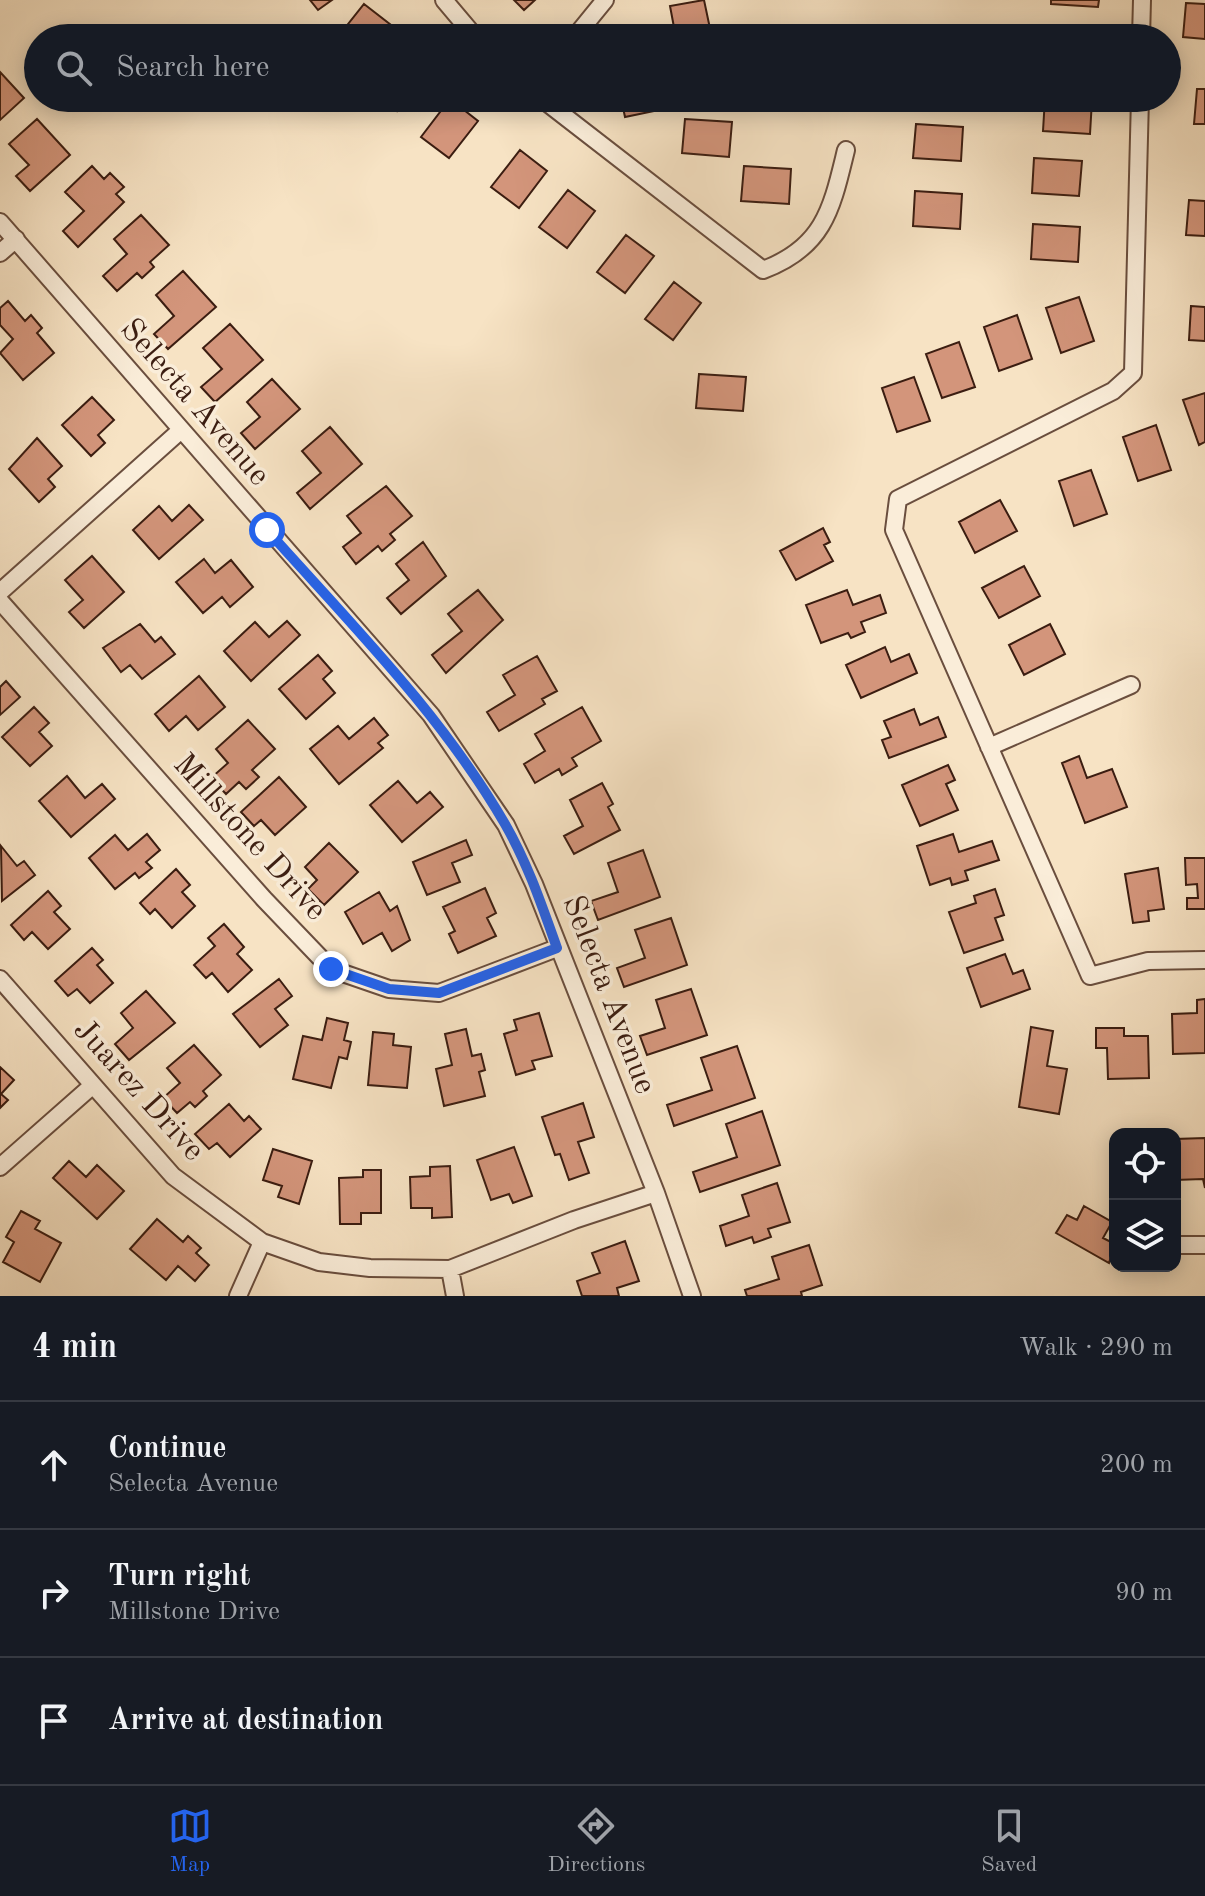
<!DOCTYPE html>
<html lang="en">
<head>
<meta charset="utf-8">
<style>
	body { margin:0; font-family:"Old Standard TT",serif; background:#242831; color:#f1f3f6 }
	.controls { position:absolute; right:24px; bottom:24px; display:grid; overflow:hidden; border-radius:16px; box-shadow:0 4px 20px #0003 }
	.controls button { width:72px; height:72px; display:grid; place-items:center; padding:0; border:0; border-bottom:2px solid #363941; background:#171b24; color:#f1f3f6; font:40px sans-serif }
	.stop { position:absolute; width:24px; height:24px; margin:-18px; border:6px solid #2563eb; border-radius:50%; background:#fff }
	.stop.end { background:#2563eb; border-color:#fff; box-shadow:0 2px 8px #0008 }
	.list { margin:0; padding:0; list-style:none }
	h2 { display:flex; justify-content:space-between; align-items:center; height:104px; margin:0; padding:0 32px; font-size:34px }
	h2 small { font-size:26px; font-weight:400; color:#9ea1a6 }
	.list li { display:grid; grid-template-columns:52px 1fr auto; gap:24px; align-items:center; box-sizing:border-box; height:128px; padding:0 32px; border-top:2px solid #363941 }
	.list b { display:block; font-size:30px; white-space:nowrap }
	.list p { margin:0; font-size:26px; white-space:nowrap; color:#9ea1a6 }
	.list em { font-size:26px; font-style:normal; color:#9ea1a6 }
	.icon { flex:none; width:44px; height:44px; fill:none; stroke:currentColor; stroke-width:2; stroke-linecap:round; stroke-linejoin:round }
	.map { position:relative; flex:none; width:1205px; height:1296px; overflow:hidden }
	.search { position:absolute; background:#171b24; box-shadow:0 4px 20px #0003; left:24px; right:24px; top:24px; height:88px; display:flex; align-items:center; gap:20px; box-sizing:border-box; padding:0 28px; border-radius:44px; color:#9ea1a6; font-size:30px }
	.sheet { height:488px; background:#171b24 }
	nav { display:flex; justify-content:space-around; align-items:center; box-sizing:border-box; height:112px; border-top:2px solid #363941; background:#171b24; font-size:22px; color:#9ea1a6 }
	nav a { display:grid; justify-items:center; gap:4px }
	nav .on { color:#2563eb }
	.map>svg:first-child { display:block }
	.building { fill:#d3957b; stroke:#3b1d11; stroke-width:2 }
	.lines { fill:none; stroke-linecap:round; stroke-linejoin:round }
	.minor-casing { stroke:#6a4e3e; stroke-width:20 }
	.minor { stroke:#faedd9; stroke-width:16 }
	.route { stroke:#2563eb; stroke-width:10 }
	.labels { text-anchor:middle; dominant-baseline:central; stroke-width:7; stroke-linejoin:round; paint-order:stroke }
	.street-label { font-size:32px; fill:#3b1d11; stroke:#faedd9 }
</style>
</head>
<body>
<div class="map">
<svg width="1205" height="1296" viewBox="0 0 1205 1296">
	<rect width="100%" height="100%" fill="#f7e3c4"/>
	<filter id="stains"><feTurbulence type="fractalNoise" baseFrequency=".0025" numOctaves="4"/><feColorMatrix values="0 0 0 0 .2 0 0 0 0 .09 0 0 0 0 .02 0 0 0 .5 -.17"/></filter>
	<radialGradient id="worn" r=".72"><stop offset=".6" stop-color="#630" stop-opacity="0"/><stop offset="1" stop-color="#630" stop-opacity=".3"/></radialGradient>
	<path class="building" d="M310,0h22l-14,10z
		M514,0h21l-11,10z
		M704,0l8,38h-36l-6,-32z
		M1051,0h48l-1,7 -47,-3z
		M1186,3l19,1v35l-22,-2z
		M364,4l27,21 -10,13h-44z
		M0,72l24,26 -24,22z
		M1197,89h8v35h-11z
		M379,98h28l-10,13z
		M621,98h36l2,12 -34,7z
		M1045,98l47,2 -2,34 -47,-3z
		M450,99l28,22 -29,37 -28,-21z
		M37,119l33,36 -40,36 -14,-15 13,-11 -20,-21z
		M685,119l47,3 -3,35 -47,-4z
		M916,124l47,3 -2,34 -48,-3z
		M520,150l27,21 -28,37 -28,-21z
		M1034,158l48,3 -3,35 -47,-3z
		M92,166l12,13 6,-6 14,14 -8,7 8,8 -46,45 -15,-16 21,-20 -19,-19z
		M744,166l47,3 -2,35 -48,-3z
		M568,190l27,21 -28,37 -28,-21z
		M915,191l47,3 -2,35 -47,-3z
		M1189,200l16,1v35l-19,-1z
		M141,215l28,30 -19,17 4,5 -12,11 -5,-5 -20,18 -14,-15 24,-22 -13,-15z
		M1033,224l47,3 -2,35 -47,-3z
		M626,235l28,21 -29,37 -28,-21z
		M183,271l33,36 -48,42 -14,-15 20,-18 -18,-21z
		M674,282l27,21 -28,37 -28,-21z
		M1079,297l15,44 -33,12 -15,-45z
		M8,301l17,20 6,-6 11,13 -5,5 17,20 -31,27 -23,-27 13,-14 -13,-14v-17z
		M1191,306l14,1v34l-16,-1z
		M1017,315l15,44 -33,12 -15,-44z
		M230,324l33,36 -48,42 -14,-15 21,-18 -19,-21z
		M959,342l16,45 -33,11 -16,-44z
		M699,374l47,3 -3,34 -47,-3z
		M914,377l16,44 -33,11 -15,-44z
		M272,379l28,30 -45,40 -14,-16 19,-16 -13,-15z
		M1205,393v49l-6,3 -16,-45z
		M92,397l22,23 -16,15 7,8 -14,13 -29,-31z
		M1156,425l15,45 -33,11 -15,-44z
		M330,427l32,37 -52,45 -13,-16 24,-20 -19,-22z
		M37,438l25,28 -14,13 7,8 -16,15 -30,-33z
		M1091,470l16,44 -33,12 -15,-45z
		M386,486l26,30 -22,18 5,6 -13,11 -4,-5 -22,18 -13,-17 18,-14 -14,-17z
		M1000,500l17,31 -42,22 -16,-31z
		M189,505l14,15 -44,39 -26,-29 26,-24 13,15z
		M823,528l7,14 -6,3 9,16 -37,19 -16,-29z
		M423,542l23,34 -45,38 -14,-16 22,-18 -13,-16z
		M92,556l32,36 -40,36 -15,-16 14,-12 -18,-20z
		M204,559l11,14 16,-13 22,27 -23,20 -8,-10 -19,16 -27,-31z
		M1024,566l16,30 -41,22 -17,-30z
		M478,590l25,30 -57,53 -14,-18 30,-24 -14,-17z
		M847,590l6,15 27,-10 6,18 -25,9 4,10 -14,6 -3,-5 -27,10 -15,-38z
		M287,621l13,14 -49,46 -27,-30 31,-29 14,15z
		M140,624l15,18 6,-5 14,17 -33,25 -12,-14 -9,7 -18,-24z
		M1050,624l15,30 -41,21 -15,-30z
		M885,647l6,15 18,-8 8,19 -56,25 -15,-33z
		M318,655l14,16 -9,8 12,14 -29,26 -27,-30z
		M537,656l20,35 -15,8 3,5 -46,27 -12,-19 28,-17 -12,-20z
		M199,676l26,31 -27,23 -12,-14 -17,15 -14,-17z
		M6,681l14,16 -20,18v-28z
		M34,707l15,16 -10,9 13,14 -22,20 -28,-29z
		M582,707l19,34 -29,17 5,8 -15,9 -3,-6 -24,14 -11,-19 21,-13 -10,-17z
		M914,709l6,16 18,-8 8,20 -57,21 -7,-18 9,-3 -7,-16z
		M374,718l14,17 -10,8 5,5 -44,36 -29,-35 28,-23 11,13z
		M248,720l27,29 -23,21 7,7 -13,12 -7,-7 -13,12 -15,-16 17,-15 -12,-14z
		M1079,756l8,22 25,-9 15,38 -42,16 -23,-60z
		M948,765l7,15 -9,4 12,26 -38,16 -18,-41z
		M67,776l18,22 17,-14 13,15 -44,38 -32,-36z
		M279,777l27,30 -31,28 -14,-15 -7,6 -13,-14z
		M398,781l19,22 13,-11 13,15 -41,35 -32,-37z
		M602,783l11,21 -5,3 12,23 -46,24 -10,-18 19,-10 -13,-26z
		M147,834l13,16 -14,12 6,6 -13,10 -4,-5 -20,16 -26,-31 26,-23 13,15z
		M953,834l6,18 33,-11 7,19 -34,11 3,9 -16,5 -2,-7 -20,7 -13,-39z
		M466,840l6,15 -20,8 8,19 -33,13 -14,-33z
		M329,843l29,29 -34,33 -16,-16 9,-9 -12,-13z
		M1,846l16,20 7,-5 11,14 -33,26z
		M643,850l17,47 -62,23 -7,-19 27,-9 -10,-29z
		M1185,858h20v51h-18v-11h11l-1,-14 -11,1z
		M1158,868l6,41 -16,2 1,10 -16,2 -8,-49z
		M176,869l14,16 -8,7 13,14 -23,22 -17,-19 -5,5 -10,-11z
		M485,888l11,25 -9,5 9,18 -38,17 -9,-19 6,-3 -12,-24z
		M995,889l9,26 -9,3 8,22 -39,13 -15,-41 27,-9 -2,-7z
		M48,891l13,15 -7,6 16,17 -22,20 -16,-17 -8,8 -13,-15z
		M379,892l11,19 7,-5 13,34 -18,11 -10,-18 -19,11 -18,-32z
		M671,918l16,47 -63,22 -7,-19 28,-10 -10,-28z
		M224,924l20,23 -7,7 15,16 -24,22 -16,-19 -6,5 -12,-13 21,-19 -7,-8z
		M92,948l11,12 -6,5 16,18 -23,20 -13,-14 -9,7 -13,-15z
		M1005,954l8,20 10,-4 7,19 -49,18 -14,-39z
		M279,979l13,17 -17,13 13,16 -28,22 -27,-33z
		M691,989l16,46 -60,20 -7,-19 25,-8 -9,-28z
		M146,991l29,32 -46,37 -14,-16 18,-16 -12,-15z
		M1205,999v54l-32,1 -1,-40 25,-1v-13z
		M539,1013l13,43 -20,5 3,8 -19,6 -12,-41 13,-4 -3,-10z
		M327,1018l21,5 -4,17 7,2 -4,17 -8,-2 -8,31 -38,-9 10,-43 19,4z
		M1031,1027l22,4 -6,35 20,3 -8,45 -40,-7z
		M1096,1028h28v8h24l1,42 -41,1 -1,-31h-11z
		M466,1029l6,27 9,-2 4,16 -6,2 6,24 -41,10 -8,-37 16,-4 -7,-31z
		M373,1032l21,2 -1,11 18,2 -4,41 -39,-3z
		M194,1045l27,30 -18,16 4,5 -12,11 -5,-5 -13,11 -14,-15 17,-15 -13,-15z
		M737,1046l18,52 -81,28 -7,-21 45,-15 -11,-32z
		M0,1067l14,13 -13,14 7,6 -8,8z
		M583,1103l11,34 -16,5 11,31 -20,7 -9,-26 -5,1 -13,-38z
		M229,1104l15,17 5,-5 12,13 -31,28 -13,-14 -8,6 -14,-15z
		M762,1111l18,54 -80,27 -7,-20 44,-15 -11,-33z
		M1205,1138v50l-2,-9 -28,1v-41z
		M514,1147l18,49 -19,7 -4,-9 -18,6 -14,-40z
		M273,1149l39,12 -13,43 -21,-7 4,-11 -19,-6z
		M69,1161l17,16 11,-12 27,26 -27,28 -44,-41z
		M450,1166l2,51 -20,1v-10h-21l-1,-31 20,-1v-9z
		M363,1170h18v43h-20v11h-21l-1,-46 24,-1z
		M777,1183l13,39 -22,7 3,8 -17,6 -2,-6 -26,9 -6,-20 29,-10 -7,-21z
		M1084,1206l28,16 -9,16 12,6 -6,19 -53,-30 11,-18 10,5z
		M21,1211l19,10 -5,8 26,14 -21,39 -37,-20 11,-20 -8,-5z
		M157,1219l26,23 5,-6 13,12 -5,5 13,12 -14,16 -17,-15 -12,14 -36,-31z
		M625,1241l14,40 -22,7 2,8h-37l-5,-15 23,-8 -8,-20z
		M809,1245l13,40 -21,7 1,4h-55l-2,-6 34,-11 -7,-22z"/>
	<g class="lines">
		<defs>
			<path id="minor" d="M444,0l32,38
				M574,38l31,-38
				M1141,38l1,-38
				M541,98l222,172c62,-23 69,-63 83,-120
				M1140,98l-7,275 -20,18 -215,108 -4,31 196,446 58,-15 57,-1
				M0,222l431,493 75,110 28,59 122,309 36,103
				M0,253l16,-14
				M0,592l181,-162
				M0,601l264,298 67,70 58,20 50,4 118,-45
				M989,747l142,-62
				M0,979l173,197 89,66 57,20 51,6 80,1 124,-49 82,-27
				M0,1167l93,-82
				M1175,1245h30
				M450,1269l5,27
				M238,1296l24,-54"/>
		</defs>
		<use href="#minor" class="minor-casing"/>
		<use href="#minor" class="minor"/>
	</g>
	<g class="lines">
		<path class="route" d="M267,530c84,94 175,185 238,294 23,40 37,82 52,124l-118,45 -50,-4 -58,-20"/>
	</g>
	<g class="labels">
		<g class="street-label">
			<text transform="translate(194 403) rotate(49)">Selecta Avenue</text>
			<text transform="translate(249 838) rotate(48)">Millstone Drive</text>
			<text transform="translate(608 995) rotate(69)">Selecta Avenue</text>
			<text transform="translate(138 1091) rotate(48)">Juarez Drive</text>
		</g>
	</g>
	<rect width="100%" height="100%" filter="url(#stains)"/>
	<rect width="100%" height="100%" fill="url(#worn)"/>
</svg>
<div class="controls">
<button><svg class="icon" aria-label="locate" viewBox="0 0 24 24"><circle cx="12" cy="12" r="6"/><path d="M12 2v4M12 18v4M2 12h4M18 12h4"/></svg></button>
<button><svg class="icon" aria-label="layers" viewBox="0 0 24 24"><path d="M12 4l9 5-9 5-9-5zM3 14l9 5 9-5"/></svg></button>
</div>
<div class="stop" style="left:267px;top:530px"></div>
<div class="stop end" style="left:331px;top:969px"></div>
<div class="search"><svg class="icon" aria-label="search" viewBox="0 0 24 24"><circle cx="10" cy="10" r="6"/><path d="M15 15l6 6"/></svg>Search here</div>
</div>
<section class="sheet">
<h2>4 min<small>Walk · 290 m</small></h2>
<ul class="list">
<li><svg class="icon" aria-label="ahead" viewBox="0 0 24 24"><path d="M12 20V5M6 11l6-6 6 6"/></svg><div><b>Continue</b><p>Selecta Avenue</p></div><em>200 m</em></li>
<li><svg class="icon" aria-label="right" viewBox="0 0 24 24"><path d="M7 20v-9h11M14 6l5 5-5 5"/></svg><div><b>Turn right</b><p>Millstone Drive</p></div><em>90 m</em></li>
<li><svg class="icon" aria-label="arrive" viewBox="0 0 24 24"><path d="M6 21V4h12l-3 4 3 4H6"/></svg><div><b>Arrive at destination</b></div></li>
</ul>
</section>
<nav>
<a class="on"><svg class="icon" aria-label="map" viewBox="0 0 24 24"><path d="M3 6l6-2 6 2 6-2v14l-6 2-6-2-6 2zM9 4v14M15 6v14"/></svg>Map</a>
<a><svg class="icon" aria-label="directions" viewBox="0 0 24 24"><path d="M12 3l9 9-9 9-9-9zM9 14v-3h6M13 9l2 2-2 2"/></svg>Directions</a>
<a><svg class="icon" aria-label="saved" viewBox="0 0 24 24"><path d="M7 4h10v16l-5-4-5 4z"/></svg>Saved</a>
</nav>
</body>
</html>
